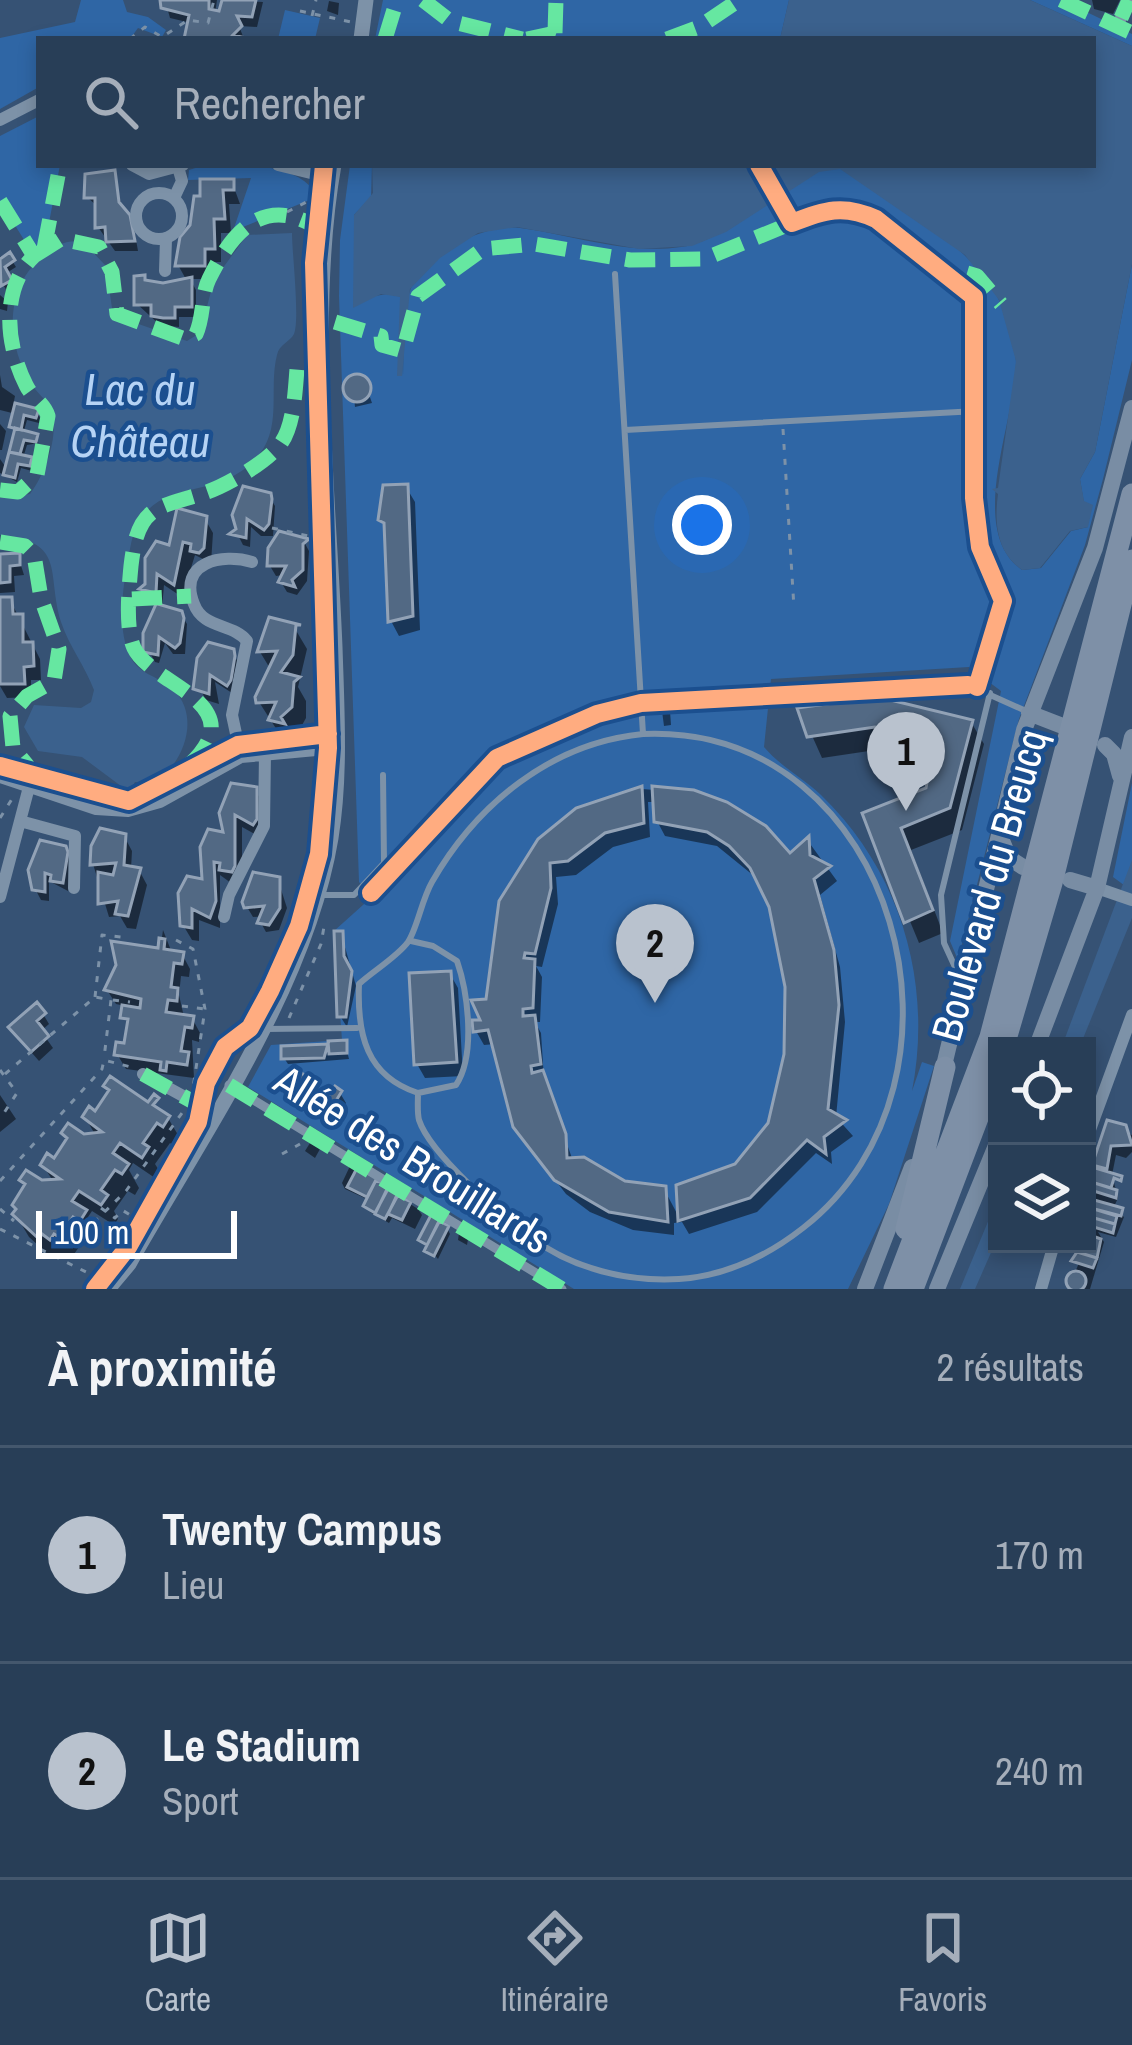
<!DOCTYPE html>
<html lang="fr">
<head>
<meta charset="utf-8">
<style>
	body { margin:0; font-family:"Archivo Narrow",sans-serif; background:#30455d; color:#f1f3f6 }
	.controls { position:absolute; right:36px; bottom:36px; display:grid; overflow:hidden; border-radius:0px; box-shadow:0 6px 18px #0003 }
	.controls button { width:108px; height:108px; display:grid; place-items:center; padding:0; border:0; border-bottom:3px solid #44576d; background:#283e57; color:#f1f3f6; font:60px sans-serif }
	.scale { position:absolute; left:36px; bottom:30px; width:201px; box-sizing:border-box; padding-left:12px; border:6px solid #fff; border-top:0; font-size:33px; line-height:42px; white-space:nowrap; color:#fff; -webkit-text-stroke:9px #1b4f8f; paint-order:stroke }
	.you { position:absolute; left:702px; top:525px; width:42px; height:42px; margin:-30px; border:9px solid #fff; border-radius:50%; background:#1a73e8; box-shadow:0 0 0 18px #1a73e833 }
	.badge { display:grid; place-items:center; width:78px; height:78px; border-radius:50%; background:#b9c2ce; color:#111; font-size:39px; font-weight:700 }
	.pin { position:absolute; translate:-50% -99px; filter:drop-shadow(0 3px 6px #0008) }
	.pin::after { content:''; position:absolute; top:63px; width:42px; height:36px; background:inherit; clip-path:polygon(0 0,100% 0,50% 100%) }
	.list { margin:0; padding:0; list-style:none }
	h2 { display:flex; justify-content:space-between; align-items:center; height:156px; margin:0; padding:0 48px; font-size:51px }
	h2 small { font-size:39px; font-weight:400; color:#a5aeba }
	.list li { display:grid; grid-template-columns:78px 1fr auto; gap:36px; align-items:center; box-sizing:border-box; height:216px; padding:0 48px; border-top:3px solid #44576d }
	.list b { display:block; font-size:45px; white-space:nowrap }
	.list p { margin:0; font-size:39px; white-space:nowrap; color:#a5aeba }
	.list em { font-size:39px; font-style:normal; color:#a5aeba }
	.icon { flex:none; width:66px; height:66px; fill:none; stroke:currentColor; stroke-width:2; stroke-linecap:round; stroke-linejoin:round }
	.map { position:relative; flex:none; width:1132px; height:1289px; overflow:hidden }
	.search { position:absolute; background:#283e57; box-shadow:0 6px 18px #0003; left:36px; right:36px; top:36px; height:132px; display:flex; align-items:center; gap:30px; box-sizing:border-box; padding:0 42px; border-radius:0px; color:#a5aeba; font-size:45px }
	.sheet { height:588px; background:#283e57 }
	nav { display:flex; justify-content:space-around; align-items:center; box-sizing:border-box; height:168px; border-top:3px solid #44576d; background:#283e57; font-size:33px; color:#a5aeba }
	nav a { display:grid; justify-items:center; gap:6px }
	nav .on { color:#b9c2ce }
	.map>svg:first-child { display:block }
	.green { fill:#2f66a5 }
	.water { fill:#3b618d }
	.shadow { fill:#0007; fill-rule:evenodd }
	.building { fill:#526984; stroke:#92a2b6; stroke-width:3 }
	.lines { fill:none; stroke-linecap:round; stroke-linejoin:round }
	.path { stroke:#7d92a8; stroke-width:3; stroke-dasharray:6 9; stroke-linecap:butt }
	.service { stroke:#7d92a8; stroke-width:6 }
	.pedestrian { stroke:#7d92a8; stroke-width:9 }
	.minor { stroke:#7d92a8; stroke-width:12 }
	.tertiary { stroke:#7d92a8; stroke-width:15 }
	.secondary { stroke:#798da4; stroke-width:16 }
	.trunk { stroke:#7e90a7; stroke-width:21 }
	.quiet { stroke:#66e7a1; stroke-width:15; stroke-dasharray:30 15; stroke-linecap:butt }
	.cycleway-casing { stroke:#1b4f8f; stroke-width:26 }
	.cycleway { stroke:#ffac80; stroke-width:18 }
	.labels { text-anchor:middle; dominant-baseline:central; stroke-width:9; stroke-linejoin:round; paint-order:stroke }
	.street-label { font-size:42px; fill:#fff; stroke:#1b4f8f }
	.water-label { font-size:45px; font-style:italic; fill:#b5d3f5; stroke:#1b4f8f }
</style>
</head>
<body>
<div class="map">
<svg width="1132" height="1289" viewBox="0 0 1132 1289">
	<rect width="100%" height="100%" fill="#365274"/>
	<path class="green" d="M81,0h42l4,12 21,5 18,13 -4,7 -24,-9 -8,11h-91v48l-39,22v-71l75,-16z
		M383,0h406l-9,39h-405z
		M1030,0h32l70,34v12z
		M285,10l35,8 -5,21h-37z
		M39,116v49h21l-16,84 -10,7 -34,-55v-65z
		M205,165c33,0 80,-3 105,21l2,13 -79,32 18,-53 -63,2 1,-10z
		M350,165h22l-1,32 -17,18 21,81 18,-3 7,4 3,79c1,-26 -1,-57 6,-82 10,-38 75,-71 111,-66 53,7 107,27 161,19 54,-7 111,-78 152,-79 16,0 28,11 40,19 46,31 101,64 127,115 9,19 16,40 16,61 0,58 -51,166 6,207l19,-2 30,-37 17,-4 -8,-48 15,-27 37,-188v96l-29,119 -18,66 -66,174 -61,241 -8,-19 51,-250 -32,-24 -198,12 -7,68c16,19 39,31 57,48 80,77 112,188 91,296l10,-29 12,4 -45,138 -41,85h-274l-326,-202 23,-42 71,-5 -8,-109 39,-35 -14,-14 -20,-586 1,-56z
		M1132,783v108l-19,-14z"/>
	<path class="water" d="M789,0h241l102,46v218l-37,188 -15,27 4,22 9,4 -5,22 -18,4 -30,37 -18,2c-25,-18 -28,-46 -24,-76l-6,-5 6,-1 18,-127 -17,-61 -34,-45 -125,-86 -21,3 -93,60 -34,14 -53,3 -122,-22 -39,6 -38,25 -30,31 -8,87h-5l3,-79 -19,-3 -28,14 1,-93 19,-22 -1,-28h721v-126h-313z
		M292,233c0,19 8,87 2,101 -4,8 -15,10 -17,21 -9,35 7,74 -22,105 -45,46 -111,11 -125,89 -6,32 -15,79 1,109 9,17 30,19 43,32 28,29 8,76 -21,94l-18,-2 -6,10 -47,-35 -44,-6 -14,-24 10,-22 47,3 10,-6 3,-12c-9,-24 -25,-44 -33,-68 -15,-50 6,-80 -61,-87v-37l30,-4c15,-21 27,-52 23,-79 -3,-14 -14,-19 -21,-30 -26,-40 -28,-96 9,-127 14,-12 24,-19 42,-16l23,24 7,49 74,26 13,-8 14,-53 33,-45z
		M1132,860v58l-52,128h-18z
		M997,1200v39l-22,50h-15z"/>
	<path class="shadow" d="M165,0h52l-2,14 6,1 5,-15 37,2 -6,25 -18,-1 5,13h-57l4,-16 -21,-5z
		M1092,0h28l-7,14 -19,-5z
		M329,1l10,2 -1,12 -11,-4z
		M113,174l10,37 11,17 4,23h-23l-17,-24v-20l-11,-10z
		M203,182h29l8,22h-11l2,29h-10v29h-9v17h-22l6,11v27h-17v10l-19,-2 -23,-21 26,-18 24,-5 -9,-16z
		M0,256l3,5 6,-5 7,11 -11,7 8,13 -6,4 -7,-11z
		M0,295l8,7 -1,9 -7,-2z
		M0,375l2,12 13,9 -2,10 24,6 3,6 -1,5 -12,-3 -4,14 16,9 -12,2 -4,13 7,2 2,11 -11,-3 -4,14 -17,-9v-14l7,10 9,-55 -16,-4z
		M363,377l9,26 -17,4 -3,-29z
		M0,424l6,7 -4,19h-2z
		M406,487l9,15 5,128 -21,6 -8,-15 -4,-91 -6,-10z
		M269,496l6,10 -2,30h-12l-10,-9 -1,20 -7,-2 -9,-18 4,-23z
		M205,519l8,14 -2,30 -16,-8 -13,42 -18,-12 -2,23 18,5 7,11 -2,30h-12l-8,-11 -6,20 -4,-1 -6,-11 10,-46 -12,-16 24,-40z
		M303,540l6,11 -2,30 -10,14 -10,-3 -6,-10 4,-7 -9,1 -6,-10z
		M18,556l6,19 -10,1 1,16 -15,1v-36z
		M0,600h10l30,59 1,21h-10v17l-24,1 -7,-12z
		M294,627l13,22 -9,38 8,14v17l-14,25 -8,-2 -25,-39 12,-32 -11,-18z
		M232,652l6,10 -6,31 -17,-11 4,22 -13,-4 -9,-17z
		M662,711h8l1,14 -7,1z
		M801,711l170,11 13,22 -22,86 -51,20 32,83 -24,10 -53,-128 63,-24 5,-32 -45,-11 -67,10z
		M642,789l13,1 135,67 18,-16 29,40 -17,14 20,72 5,55 -9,95 17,19 -22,16 1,12 -16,-11 -59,59 -68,22 -7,-12 -8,1v12l-41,-5 -43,-18 -24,-18 -41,-53 -30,-97 -11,1 -8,-14 8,-9 82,-205 44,-21zM648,802h8l1,19 8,15 52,10 42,34 13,26 16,80 -1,69 -17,69 -33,42 -58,21 2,34 -17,-32 -40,-5 -51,-23 -29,-82 -3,-46 -6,-11h5l2,-45 -6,-11 6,1 16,-63 -2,-27 20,-2 37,-28 37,-10z
		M255,790l9,15 -4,32 -18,-10v55l-11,1 -11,-8v53l-21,-8v21l-7,-1 -9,-15 22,-43 -2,-35 24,-12 -5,-22z
		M124,836l8,15 -1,18 8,1 8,15 -11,44 -9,-1 -7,-12 -11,1 -16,-53z
		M64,848l8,17 -4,26 -19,-10v20l-8,-1 -9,-17z
		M278,880l9,28 -8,22 -13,2 -5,-9 6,-7 -14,1 -6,-10z
		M163,930l9,23 10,1 8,15 -1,8 -8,-1 -2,19 5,22 8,1 8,15 -1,9 -7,-2 2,38 -68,-9 -9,-15 10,-8 2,-19 -4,-21 -9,-2 -9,-14 53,-39z
		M341,933l15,53 -9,41 -7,-11z
		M450,974l8,14 5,88 -38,2 -8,-14z
		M43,1014l6,10 -8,7 12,17 -14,13 -21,-24z
		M345,1043l4,16 -61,5 -4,-6v-9z
		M289,1072l9,1 9,16 21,13 12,-9 6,10 -12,19 -46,-28 -6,-10z
		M106,1086l62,32 13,22 -5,7 -6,-4 -15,21 5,8 -5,6 -22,-15 -4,7 10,18 -4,7 -7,-4 -14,20 4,8 -4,6 -22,-14 -4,6 9,17 -4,7 -7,-4 -14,20 -20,1 -23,-21 -13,-22 11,-27 -4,-8 35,9 -15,-24 57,-22 -15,-26 11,-2 14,-21z
		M0,1095l16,24 -16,13z
		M1109,1124l23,11v17l-6,6 -10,-3 -4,20 6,23 -5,11 11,8 -8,20 -18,-5 6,10 -14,47h-22l19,-45v-50l7,-23 7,2 -5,-9z
		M310,1143l10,6 -5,9 -10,-7z
		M350,1166l68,43 4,6 -7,14 -23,-11 -3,5 -19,-11 -1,-12 -24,-11 -3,-6z
		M447,1228l3,6 -12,25 -16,-19z
		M459,1233l9,6 -1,6 -9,-5z"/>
	<path class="building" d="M160,0h49v9l10,2 3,-11h34l-4,17 -15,-1 5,10 -9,9 17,4h-66l5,-24 -28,-7z
		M115,170l4,32 11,13 5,26 -29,1 -1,-15 -10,1v-30h-11l1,-24z
		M200,179h34v11h-11l2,29h-11l1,30h-10v17h-30l5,-29 10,-12 4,-29h6z
		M10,252l5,8 -10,7 7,13 -11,6 -1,-27z
		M145,275v5l18,3 29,-6v30h-17v11h-12l-12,-2v-11h-17v-29z
		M343 388a14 14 0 1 1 28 0a14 14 0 1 1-28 0Z
		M15,403l24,6 -3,9 -12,-3 -3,15 -12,-3z
		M15,428l23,6 -2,8 -12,-2 -4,14 -11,-2z
		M9,452l23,5 -2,9 -12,-2 -3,14 -12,-3z
		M408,484l5,132 -25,6 -4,-99 -6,-3 5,-35z
		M243,486l28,7 1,6 -3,25 -5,6 -17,-11 -1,19 -17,-4 7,-5 -4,-14z
		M177,508l30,8 -3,32 -5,5 -9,-2 1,-7 -8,-2 -9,43 -17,-11 -1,19 -17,-4 6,-5v-26l11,-17 13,4z
		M279,531l30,8 -6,5v26l-11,10 3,7 -17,-5 8,-16h-19l1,-18z
		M20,553v12l-10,1v16l-10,1v-29z
		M0,597h12l1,17h10v28h10l1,24 -10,1 1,17h-25z
		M151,602l31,9 2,7 -4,25 -5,5 -16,-11 -1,18 -15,-3v-19l13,-29z
		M269,617l32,8h-5l-3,30 -12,17 19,5 -6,5 -2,25 -11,10 4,7 -17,-4 8,-18 -20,1 -1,-6 22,-46 -20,1z
		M208,642l26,7 1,7 -4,24 -4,6 -17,-11 -1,19 -16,-5 4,-31z
		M878,697l95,23 -23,88 -49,20 32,82 -29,13 -42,-110 64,-25 9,-47 -60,-14 -68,10 -10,-29z
		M231,783l26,4v32l-4,6 -18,-10v51l-3,6 -13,-2 1,-7 -6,-1 2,39 -6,17 -18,-9v19l-12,-2 -2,-33 9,-17 15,3 -2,-32 8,-18 15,3 -4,-19z
		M642,786l2,37 -39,10 -37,28 -18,2 1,25 -16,66 -10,-1 -1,5 11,1 -2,49 -10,1v7l12,-1 6,49 -10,2 1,7 11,-3 23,64 1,24 17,-1 41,24 41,5 2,36 -59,-10 -55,-32 -41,-53 -25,-97 -15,2 -1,-12h8l-9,-20 15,-1 13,-98 39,-62 38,-31z
		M652,786l42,4 33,12 39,24 24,27 19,-17 1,19 21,11 -17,13 20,71 5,55 -11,104 19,11 -23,17 2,17 -19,-14 -57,58 -72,23 -2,-36 59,-21 33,-41 16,-69 1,-67 -16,-80 -19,-39 -21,-22 -22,-14 -53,-10z
		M100,828l26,6 -2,31 17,3 -13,48 -13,-2 3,-13 -20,3v-32l15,3 3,-12 -26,2 1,-19z
		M40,840l26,6 2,6 -5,31 -13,-2 1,-6 -6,-2v19l-13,-2 -4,-20z
		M253,872l27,5v31l-11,17 -12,-2 7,-17 -20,2 -2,-6z
		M334,931h9l1,25 8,15 -6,46h-9z
		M159,938l6,1 -1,10 20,3 -2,12 -8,-1 -3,24 7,1 -1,13 -9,-1 -2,12 28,4 -2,12 -7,-1 -4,24 8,1 -2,13 -20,-3 -1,9 -6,-1 1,-8 -47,-7 2,-13 8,1 4,-24 -8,-1 2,-13 18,3 1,-9 -37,-9 12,-25 -5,-24 47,7z
		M451,971l6,91 -43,3 -5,-92z
		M37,1002l9,11 -9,8 12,15 -18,16 -23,-25z
		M347,1040v13l-18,1 -1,-13z
		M328,1044l-4,14 -43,1v-13z
		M294,1067l14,11 1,8 18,12 8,-12 7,5 -14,23 -45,-23 -5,-7z
		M110,1076l38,26 6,-8 5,4 -6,7 17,11 -7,11 -6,-4 -14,20 6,4 -7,11 -22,-15 -7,10 16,11 -7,10 -7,-4 -14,20 7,5 -7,10 -22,-14 -7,10 15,9 -7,11 -7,-4 -14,20 -5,-3 -4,6 -8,-6 -3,5 -27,-25 4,-5 -4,-4 13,-21 -6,-4 7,-10 16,10 18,-1 -20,-14 7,-12 7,5 13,-20 -6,-5 7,-10 16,11 18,-2 -20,-15 7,-11 6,5 14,-21 -6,-4z
		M1107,1120l19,5 6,20 -21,1 -4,23 -15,-4z
		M1092,1167l30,9 -1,5 -7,-3 -3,10 -23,-7z
		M357,1168l20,10 -10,19 -20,-10z
		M376,1180l13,7 -14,26 -12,-7z
		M1088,1181l29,9 -1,8 -29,-9z
		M388,1187l11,6 -14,26 -10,-5z
		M397,1195l14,7 -9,18 -14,-6z
		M1087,1198l36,10 -2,8 -34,-9z
		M1087,1207l30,9 -2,8 -28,-8z
		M431,1215l9,5 -13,25 -9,-5z
		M1087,1216l28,8 -2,9 -26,-8z
		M439,1221l10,5 -15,30 -10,-5z
		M1087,1234l14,5 -4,19 -20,-6 1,-8h9z
		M1077,1252l20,6 -4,10 -22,-7z
		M1066 1281a10 10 0 1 1 20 0a10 10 0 1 1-20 0Z"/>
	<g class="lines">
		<path class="path" d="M300,11l51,11
			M312,16l4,-16
			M130,39l15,-12 17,10 26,-17 20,3 6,-23
			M287,212l25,-13
			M783,429l11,179
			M272,528l41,9
			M0,818l12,-19
			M176,940l17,9 12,60 -12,79
			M95,997l7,-62 19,2
			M113,1000l17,2
			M182,1006l22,3
			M289,1018l32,-74 4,-23
			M0,1070l17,23 -17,26
			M5,1074l90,-77 16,3 -7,58
			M198,1077l15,5
			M282,1154l18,-10
			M0,1181l102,-112 2,-9 27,7
			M101,1208l14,10 7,-8 13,8
			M0,1209l14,12
			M0,1229l96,48
			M83,1233l43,-42 56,-78"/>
		<path class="service" d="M615,274l28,460
			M625,430l352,-19
			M968,685l58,26
			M643,734c255,-11 349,347 160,494 -37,29 -77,48 -124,51 -51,3 -106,-10 -147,-41 -29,-21 -102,-84 -113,-118 -2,-8 -1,-19 -1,-27 -52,-17 -61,-59 -59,-109 14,-13 38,-27 49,-42 9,-13 14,-43 24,-60 45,-78 119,-139 211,-148z
			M322,895h32l30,-32 -1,-88
			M411,941l22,5 24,15c11,32 19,94 -1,124l-38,8
			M960,978l-16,-35 -3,-48 49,-202
			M265,1029l92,-1"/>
		<path class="pedestrian" d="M229,1085l333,204"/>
		<path class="minor" d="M1121,18l8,-18
			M0,120l39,-20
			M132,165l17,9 34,-9
			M278,165l53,13
			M136 216a23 23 0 1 1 46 0a23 23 0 1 1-46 0Z
			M174,198l8,-17 -4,-14
			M165,271l1,-32
			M241,757l-9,-42 15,-74c-14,-18 -44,-12 -53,-37 -17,-42 29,-51 58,-42
			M0,777l96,32 32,2 32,-9 81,-45 97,-9
			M20,821l55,15 -1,52
			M1097,888l35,12
			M0,897l29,-110
			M224,917l5,-22 35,-69 1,-73
			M143,1074l71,39
			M1087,1138l45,-123
			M1041,1289l13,-45"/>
		<path class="tertiary" d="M361,39l5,-39
			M108,1289l21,-25c74,-131 177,-276 202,-426 10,-63 6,-127 4,-191 -6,-149 -27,-337 -1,-482"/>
		<path class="secondary" d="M1029,713l31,12
			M1105,745l9,9 6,22
			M999,833l10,25 14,9
			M1070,880l27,8
			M1037,1046l60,-158 35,-151
			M942,1074l82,-344 71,-182 37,-140
			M865,1289l47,-122
			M937,1289l60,-146"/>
		<path class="trunk" d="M1004,1046l48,-163 80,-323
			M906,1229l39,-162
			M894,1289l96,-252 142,-543
			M913,1289l84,-221"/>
		<path class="quiet" d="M423,0l27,21 72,18
			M1061,0l71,33
			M1121,18l8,-18
			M555,33l1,-33
			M385,39l12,-39
			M527,39l28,-6 15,6
			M667,39l32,-12 40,-27
			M0,201l34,55c-34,32 -28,90 -8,129 6,13 18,18 22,31l-11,59 -19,17 -18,-2
			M44,249l16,-84
			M34,256l27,-17 38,8 13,25 5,42 68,25 11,-5c8,-17 5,-39 13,-55 21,-43 50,-81 100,-56
			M967,273l10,3 24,28
			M335,322l46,14 1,9 21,6 15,-55 65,-47 51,-5 96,16 74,-1 88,-36
			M0,542l25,4 9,9 7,43 18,51 -5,32 -27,15 -17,20 3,32 14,17 -1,7
			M132,599l59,-3
			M189,765c67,-62 -37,-79 -55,-117 -9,-19 -5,-61 -3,-82 7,-63 26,-57 76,-74 20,-7 56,-28 70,-44 17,-17 18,-56 20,-79l12,-7
			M143,1074l63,35
			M229,1085l333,204"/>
		<defs>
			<path id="cycleway" d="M759,165l33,58c32,-13 52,-19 84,-4l98,78v201l6,49 23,54 -26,86
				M0,766l129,35 109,-56 90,-11
				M371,893l126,-135 100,-44 44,-11 327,-18
				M95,1289l33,-42 70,-125 8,-39 19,-36 25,-19 20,-37 29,-65 20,-72 9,-106 -14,-485 10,-98"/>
		</defs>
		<use href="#cycleway" class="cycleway-casing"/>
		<use href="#cycleway" class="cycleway"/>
	</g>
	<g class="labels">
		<g class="street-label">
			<text transform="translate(989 885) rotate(-74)">Boulevard du Breucq</text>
			<text transform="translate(413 1159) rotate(32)">Allée des Brouillards</text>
		</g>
		<g class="water-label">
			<text x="140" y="388">Lac du<tspan x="140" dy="52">Château</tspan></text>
		</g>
	</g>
</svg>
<div class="controls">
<button><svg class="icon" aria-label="locate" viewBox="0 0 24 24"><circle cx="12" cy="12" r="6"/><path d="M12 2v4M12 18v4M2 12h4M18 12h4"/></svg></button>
<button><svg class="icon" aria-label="layers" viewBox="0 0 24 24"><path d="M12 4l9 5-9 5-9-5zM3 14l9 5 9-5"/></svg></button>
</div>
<div class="scale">100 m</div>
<div class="you"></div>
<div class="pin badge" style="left:906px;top:811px">1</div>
<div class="pin badge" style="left:655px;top:1003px">2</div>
<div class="search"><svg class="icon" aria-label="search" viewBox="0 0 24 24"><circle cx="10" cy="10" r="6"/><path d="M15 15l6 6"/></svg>Rechercher</div>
</div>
<section class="sheet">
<h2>À proximité<small>2 résultats</small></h2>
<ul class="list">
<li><span class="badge">1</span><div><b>Twenty Campus</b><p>Lieu</p></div><em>170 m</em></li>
<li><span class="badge">2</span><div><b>Le Stadium</b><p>Sport</p></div><em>240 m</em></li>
</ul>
</section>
<nav>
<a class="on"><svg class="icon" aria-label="map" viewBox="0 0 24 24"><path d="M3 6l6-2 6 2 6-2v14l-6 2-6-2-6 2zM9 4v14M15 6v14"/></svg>Carte</a>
<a><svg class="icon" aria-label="directions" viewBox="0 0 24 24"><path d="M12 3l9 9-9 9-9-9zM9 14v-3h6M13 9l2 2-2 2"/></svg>Itinéraire</a>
<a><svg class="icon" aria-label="saved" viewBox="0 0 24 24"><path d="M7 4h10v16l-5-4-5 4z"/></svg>Favoris</a>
</nav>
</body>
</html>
